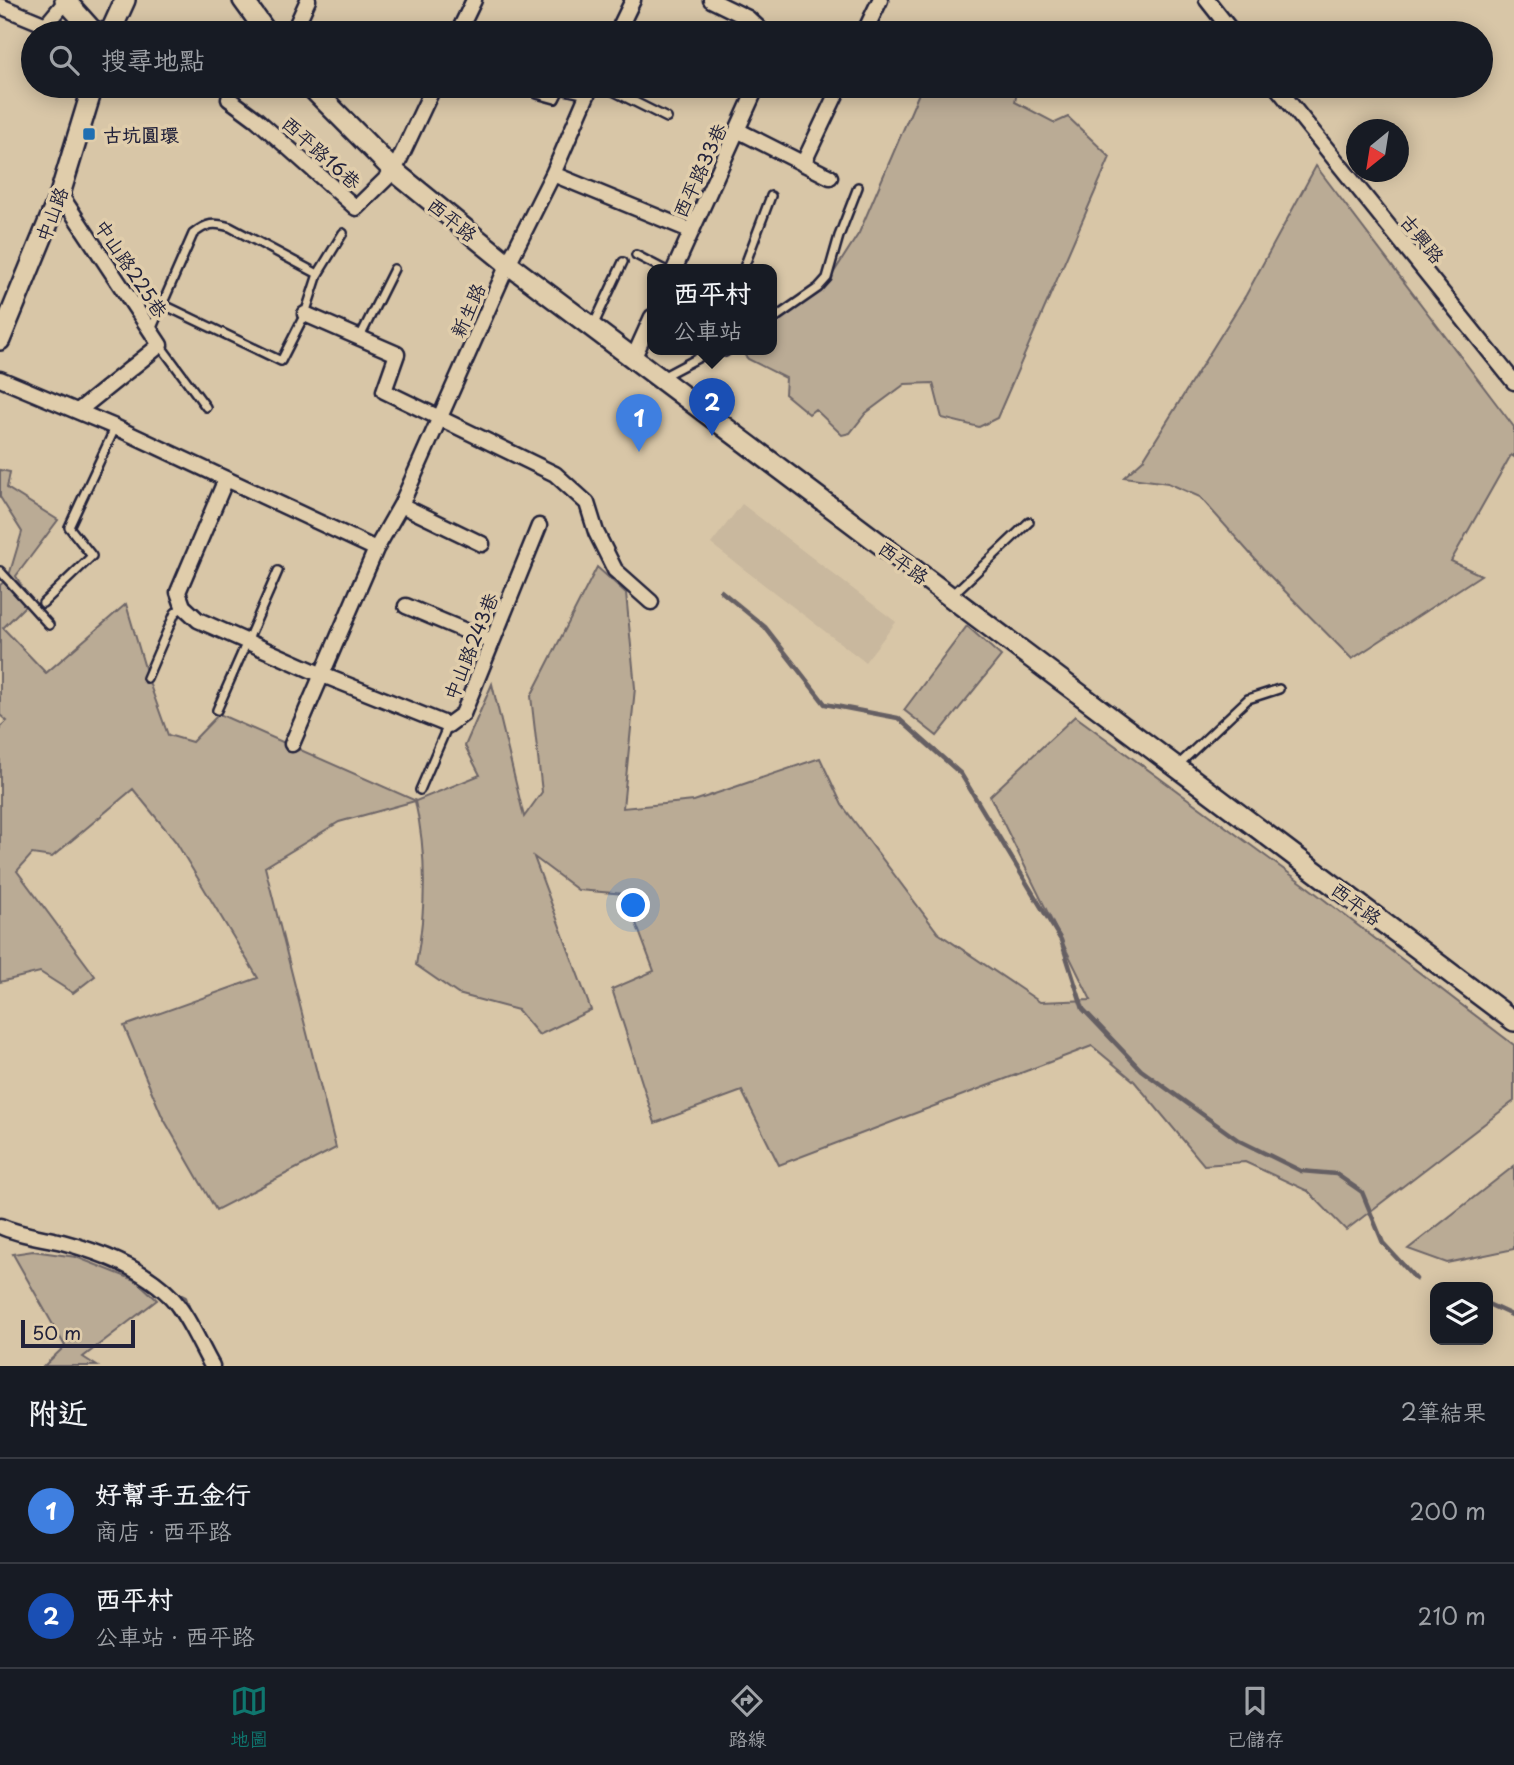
<!DOCTYPE html>
<html lang="zh-TW">
<head>
<meta charset="utf-8">
<style>
	body { margin:0; font-family:"Playpen Sans","LXGW WenKai TC",sans-serif; background:#20242c; color:#f1f3f6 }
	.controls { position:absolute; right:21px; bottom:21px; display:grid; overflow:hidden; border-radius:14px; box-shadow:0 4px 18px #0003 }
	.controls button { width:63px; height:63px; display:grid; place-items:center; padding:0; border:0; border-bottom:2px solid #363941; background:#171b24; color:#f1f3f6; font:35px sans-serif }
	.compass { position:absolute; left:1346px; top:119px; width:63px; height:63px; border-radius:50%; background:#171b24; box-shadow:0 4px 18px #0003; rotate:210deg }
	.scale { position:absolute; left:21px; bottom:18px; width:114px; box-sizing:border-box; padding-left:7px; border:4px solid #22223b; border-top:0; font-size:19px; line-height:24px; white-space:nowrap; color:#22223b; -webkit-text-stroke:5px #e0cdab; paint-order:stroke }
	.you { position:absolute; left:634px; top:906px; width:24px; height:24px; margin:-18px; border:5px solid #fff; border-radius:50%; background:#1a73e8; box-shadow:0 0 0 10px #1a73e833 }
	.badge { display:grid; place-items:center; width:46px; height:46px; border-radius:50%; background:#0f766e; color:#fff; font-size:23px; font-weight:700 }
	.pin { position:absolute; translate:-50% -58px; filter:drop-shadow(0 2px 4px #0008) }
	.pin::after { content:''; position:absolute; top:37px; width:24px; height:21px; background:inherit; clip-path:polygon(0 0,100% 0,50% 100%) }
	.popup { position:absolute; left:647px; top:264px; width:130px; height:91px; box-sizing:border-box; display:grid; place-content:center; border-radius:14px; background:#171b24; filter:drop-shadow(0 2px 5px #0005); font-size:23px; white-space:nowrap; color:#9ea1a6 }
	.popup b { font-size:26px; color:#f1f3f6 }
	.popup::after { content:''; position:absolute; left:50%; top:100%; margin-left:-14px; border:14px solid transparent; border-top-color:#171b24 }
	.list { margin:0; padding:0; list-style:none }
	h2 { display:flex; justify-content:space-between; align-items:center; height:91px; margin:0; padding:0 28px; font-size:30px }
	h2 small { font-size:23px; font-weight:400; color:#9ea1a6 }
	.list li { display:grid; grid-template-columns:46px 1fr auto; gap:21px; align-items:center; box-sizing:border-box; height:105px; padding:0 28px; border-top:2px solid #363941 }
	.list b { display:block; font-size:26px; white-space:nowrap }
	.list p { margin:0; font-size:23px; white-space:nowrap; color:#9ea1a6 }
	.list em { font-size:23px; font-style:normal; color:#9ea1a6 }
	.icon { flex:none; width:38px; height:38px; fill:none; stroke:currentColor; stroke-width:2; stroke-linecap:round; stroke-linejoin:round }
	.map { position:relative; flex:none; width:1514px; height:1366px; overflow:hidden }
	.search { position:absolute; background:#171b24; box-shadow:0 4px 18px #0003; left:21px; right:21px; top:21px; height:77px; display:flex; align-items:center; gap:18px; box-sizing:border-box; padding:0 24px; border-radius:38px; color:#9ea1a6; font-size:26px }
	.sheet { height:301px; background:#171b24 }
	nav { display:flex; justify-content:space-around; align-items:center; box-sizing:border-box; height:98px; border-top:2px solid #363941; background:#171b24; font-size:19px; color:#9ea1a6 }
	nav a { display:grid; justify-items:center; gap:4px }
	nav .on { color:#0f766e }
	.map>svg:first-child { display:block }
	.built { fill:#c9b89e }
	.green { fill:#baab95; stroke:#6e6668; stroke-width:2 }
	.lines { fill:none; stroke-linecap:round; stroke-linejoin:round }
	.stream { stroke:#655f63; stroke-width:4.5 }
	.service-casing { stroke:#22223b; stroke-width:12 }
	.minor-casing { stroke:#22223b; stroke-width:19 }
	.secondary-casing { stroke:#22223b; stroke-width:24 }
	.service { stroke:#e0cdab; stroke-width:7 }
	.minor { stroke:#e0cdab; stroke-width:14 }
	.secondary { stroke:#e0cdab; stroke-width:19 }
	.poi-dot { fill:#1f6fb2; stroke:#e0cdab; stroke-width:2.5 }
	.labels { text-anchor:middle; dominant-baseline:central; stroke-width:7; stroke-linejoin:round; paint-order:stroke }
	.poi-label { font-size:19px; font-weight:bold; fill:#22223b; stroke:#e0cdab; text-anchor:start }
	.street-label { font-size:19px; fill:#22223b; stroke:#e0cdab }
</style>
</head>
<body>
<div class="map">
<svg width="1514" height="1366" viewBox="0 0 1514 1366">
	<rect width="100%" height="100%" fill="#d8c6a7"/>
	<filter id="ink" filterUnits="userSpaceOnUse"><feTurbulence type="fractalNoise" baseFrequency=".0143" numOctaves="2"/><feDisplacementMap in="SourceGraphic" scale="14" xChannelSelector="R" yChannelSelector="G"/><feConvolveMatrix kernelMatrix="1 2 1 2 8 2 1 2 1" color-interpolation-filters="sRGB"/></filter>
	<g filter="url(#ink)">
		<path class="built" d="M742,504l154,118 -31,40 -154,-118z"/>
		<path class="green" d="M922,86h96l-3,16 40,21 13,-6 42,40 -113,261 -18,9 -37,-9 -9,-35 -28,1 -39,29 -16,20 -8,2 -27,-26 -6,5 -24,-20 1,-16 -38,-19 -8,-9h32v-31l29,-17 33,-30 25,-39z
			M1316,166l198,261v30l-3,-2 -60,106 30,14 -129,84 -83,-84 -69,-78 -32,-14 -44,-6 19,-17 103,-165z
			M0,470l10,2 -3,16 51,32 -42,56 14,25 -27,27 43,45 80,-69 24,81 18,50 24,7 27,-28 197,87 64,-26 -15,-29 27,-62 32,133 18,-25 -11,-96 66,-129 29,26 9,95 -12,120 71,-7 126,-43 22,47 96,128 102,69 51,-2 -101,-204 85,-80 230,169 209,160v56l-168,129 -38,-39 -63,-29 -41,3 -70,-84 -42,-35 -313,119 -37,-74 -87,32 -43,-134 42,-18 -29,-77 -47,-4 -44,-33 57,153 -52,25 -21,-25 -60,-16 -42,-29c10,-55 12,-108 -1,-164l-76,21 -74,45 71,281 -120,62 -54,-94 -38,-90 134,-48 -82,-136 -43,-53 -81,68 -20,-3 -15,17 78,105 -22,17 -33,-21 -40,10v-255l7,-6 -7,-6v-130l8,-6 14,-47 -22,-35z
			M967,626l34,30 -64,80 -33,-26z
			M1514,1166v83l-67,14 -39,-14z
			M33,1251l43,6 61,24 20,19 -74,57 14,9h-53l21,-20 -52,-92z"/>
		<g class="lines">
			<path class="stream" d="M721,591l44,36 60,77 73,14 63,56 100,166 22,69 58,61 97,70 63,31 35,3 26,18 21,51 33,36
				M175,1293l10,5 5,15
				M1488,1304l26,12"/>
			<defs>
				<path id="service" d="M603,86l64,32
					M537,94l18,5 5,-10 27,6
					M636,255l29,15
					M743,270l28,-74
					M162,304l119,57 24,-47 13,-40 25,-41
					M772,320l46,-32 9,-10 12,-42 19,-49
					M594,324l29,-62
					M151,330l42,-96c14,-11 21,-12 37,-7l88,47
					M360,337l34,-68
					M160,345l46,62
					M716,350l9,2 3,-2
					M662,377l51,-27
					M0,571l49,54
					M950,597l79,-75
					M43,603l49,-47 -23,-29 46,-99
					M147,678l28,-65 8,-7
					M217,710l61,-139
					M1177,766l71,-67 31,-10
					M420,790l28,-65"/>
				<path id="minor" d="M711,0l37,18 16,15
					M1207,0l26,33
					M0,6l46,19 21,-25
					M293,33l15,-33
					M458,33l16,-33
					M617,33l16,-33
					M864,33l16,-33
					M1276,86l238,296
					M229,99l27,20 100,89 38,-37 40,-85
					M739,131l91,46
					M803,164l37,-78
					M553,174l139,57
					M60,194l100,151 -82,66
					M674,270l83,-184
					M305,314l92,40 -13,37 171,83 32,29 9,29 19,38 36,32
					M633,359l19,-42
					M0,379l115,48 261,122
					M226,479l-48,113 5,14 15,14 122,54 128,51 15,-11 76,-188
					M401,505l81,39
					M406,606l86,36
					M292,744l84,-195 25,-44 107,-241 45,-90 38,-88
					M0,1226c20,9 40,11 62,16 38,10 81,26 109,55 16,17 29,48 41,69"/>
				<path id="secondary" d="M65,0l27,30 8,3
					M243,0l24,33
					M110,33l15,-33
					M310,86l84,85 114,93 1006,757
					M0,340l60,-146 33,-108"/>
			</defs>
			<use href="#service" class="service-casing"/>
			<use href="#minor" class="minor-casing"/>
			<use href="#secondary" class="secondary-casing"/>
			<use href="#service" class="service"/>
			<use href="#minor" class="minor"/>
			<use href="#secondary" class="secondary"/>
		</g>
	</g>
	<rect class="poi-dot" x="82" y="127" width="14" height="14" rx="3.5"/>
	<g class="labels">
		<g class="poi-label">
			<text x="103" y="134">古坑圓環</text>
		</g>
		<g class="street-label">
			<text transform="translate(322 152) rotate(42)">西平路16巷</text>
			<text transform="translate(699 170) rotate(-65)">西平路33巷</text>
			<text transform="translate(51 214) rotate(-69)">中山路</text>
			<text transform="translate(453 219) rotate(39)">西平路</text>
			<text transform="translate(1423 238) rotate(51)">古興路</text>
			<text transform="translate(132 268) rotate(56)">中山路225巷</text>
			<text transform="translate(467 310) rotate(-66)">新生路</text>
			<text transform="translate(904 562) rotate(37)">西平路</text>
			<text transform="translate(470 646) rotate(-68)">中山路243巷</text>
			<text transform="translate(1357 903) rotate(37)">西平路</text>
		</g>
	</g>
</svg>
<div class="controls">
<button><svg class="icon" aria-label="layers" viewBox="0 0 24 24"><path d="M12 4l9 5-9 5-9-5zM3 14l9 5 9-5"/></svg></button>
</div>
<svg class="compass" viewBox="-18 -18 36 36"><path d="M0-13l5 13h-10z" fill="#e53935"/><path d="M0 13l5-13h-10z" fill="#9ea1a6"/></svg>
<div class="scale">50 m</div>
<div class="you"></div>
<div class="pin badge" style="left:639px;top:452px;background:#3f7fe0">1</div>
<div class="pin badge" style="left:712px;top:436px;background:#1a4fb4">2</div>
<div class="popup"><b>西平村</b>公車站</div>
<div class="search"><svg class="icon" aria-label="search" viewBox="0 0 24 24"><circle cx="10" cy="10" r="6"/><path d="M15 15l6 6"/></svg>搜尋地點</div>
</div>
<section class="sheet">
<h2>附近<small>2筆結果</small></h2>
<ul class="list">
<li><span class="badge" style="background:#3f7fe0">1</span><div><b>好幫手五金行</b><p>商店 · 西平路</p></div><em>200 m</em></li>
<li><span class="badge" style="background:#1a4fb4">2</span><div><b>西平村</b><p>公車站 · 西平路</p></div><em>210 m</em></li>
</ul>
</section>
<nav>
<a class="on"><svg class="icon" aria-label="map" viewBox="0 0 24 24"><path d="M3 6l6-2 6 2 6-2v14l-6 2-6-2-6 2zM9 4v14M15 6v14"/></svg>地圖</a>
<a><svg class="icon" aria-label="directions" viewBox="0 0 24 24"><path d="M12 3l9 9-9 9-9-9zM9 14v-3h6M13 9l2 2-2 2"/></svg>路線</a>
<a><svg class="icon" aria-label="saved" viewBox="0 0 24 24"><path d="M7 4h10v16l-5-4-5 4z"/></svg>已儲存</a>
</nav>
</body>
</html>
